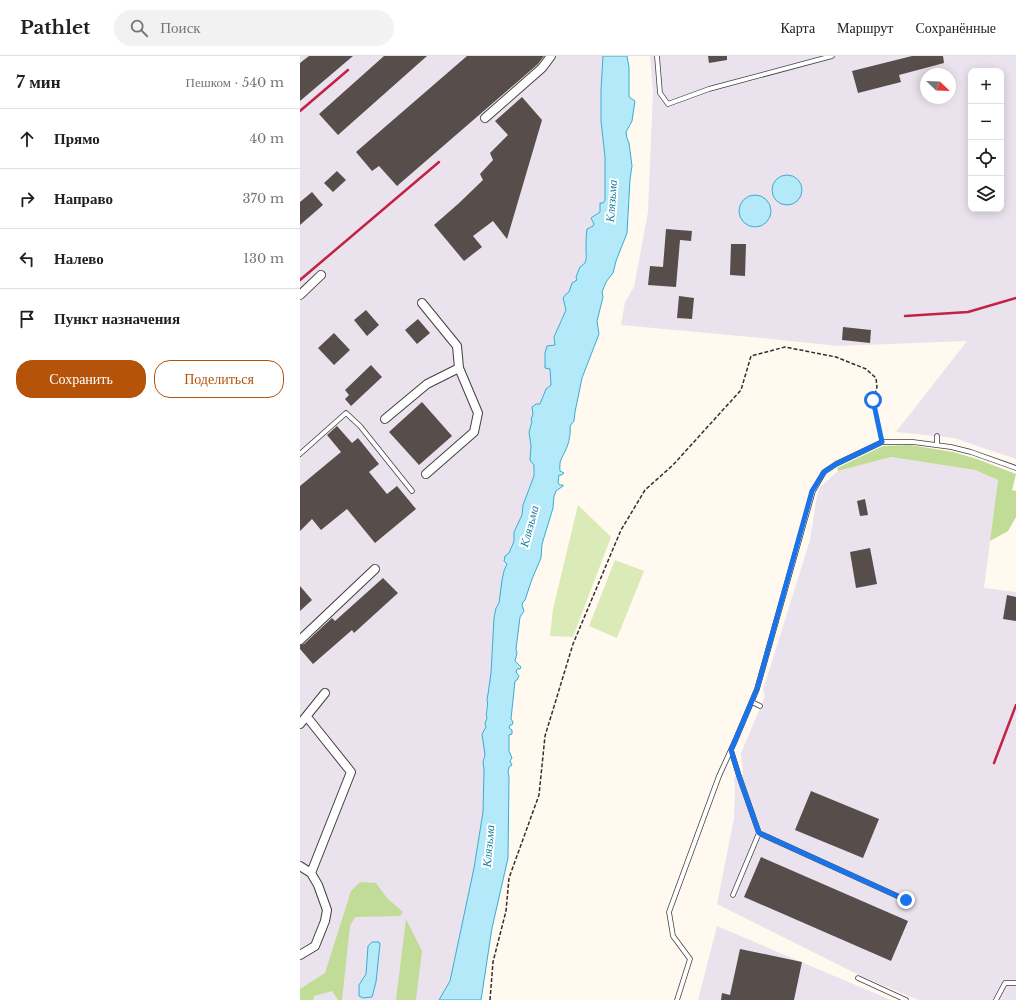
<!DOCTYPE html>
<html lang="ru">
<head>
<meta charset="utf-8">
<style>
	body { margin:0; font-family:"Libre Baskerville",serif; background:#f2f2f2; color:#202124 }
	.controls { position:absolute; right:12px; top:12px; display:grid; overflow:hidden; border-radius:8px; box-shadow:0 2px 10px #0003 }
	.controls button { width:36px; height:36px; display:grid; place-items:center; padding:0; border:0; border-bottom:1px solid #e0e0e0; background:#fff; color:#202124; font:20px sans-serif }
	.compass { position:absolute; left:620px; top:12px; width:36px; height:36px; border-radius:50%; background:#fff; box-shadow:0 2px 10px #0003; rotate:113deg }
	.stop { position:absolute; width:12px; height:12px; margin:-9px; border:3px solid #1a73e8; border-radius:50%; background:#fff }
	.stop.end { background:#1a73e8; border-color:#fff; box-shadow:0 1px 4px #0008 }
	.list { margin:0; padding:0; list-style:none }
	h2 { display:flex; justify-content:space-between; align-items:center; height:52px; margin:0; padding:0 16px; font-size:17px }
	h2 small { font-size:13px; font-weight:400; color:#757577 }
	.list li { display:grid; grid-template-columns:26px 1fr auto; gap:12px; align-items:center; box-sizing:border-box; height:60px; padding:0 16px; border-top:1px solid #e0e0e0 }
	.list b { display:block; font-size:15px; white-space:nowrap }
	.list em { font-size:13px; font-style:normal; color:#757577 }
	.actions { display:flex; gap:8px; padding:12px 16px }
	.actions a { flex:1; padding:9px 0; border:1px solid #b45309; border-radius:16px; text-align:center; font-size:14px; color:#b45309 }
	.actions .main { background:#b45309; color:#fff }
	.icon { flex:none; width:22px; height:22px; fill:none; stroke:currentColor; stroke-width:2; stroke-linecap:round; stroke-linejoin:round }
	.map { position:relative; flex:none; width:716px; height:944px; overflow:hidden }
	header { display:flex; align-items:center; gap:24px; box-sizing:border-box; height:56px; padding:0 20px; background:#fff; border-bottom:1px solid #e0e0e0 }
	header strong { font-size:19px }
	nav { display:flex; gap:22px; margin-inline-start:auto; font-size:14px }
	.search { width:280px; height:36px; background:#f2f2f2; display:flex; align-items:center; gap:10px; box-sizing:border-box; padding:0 14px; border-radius:22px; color:#757577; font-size:15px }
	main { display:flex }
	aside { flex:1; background:#fff }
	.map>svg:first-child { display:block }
	.industrial { fill:#eae3ed; fill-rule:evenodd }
	.green { fill:#dbebb8 }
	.forest { fill:#c1dc97 }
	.water { fill:#b3e9f8; stroke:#38add1 }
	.building { fill:#574d4a }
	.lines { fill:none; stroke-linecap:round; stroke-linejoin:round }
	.lane-casing { stroke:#414141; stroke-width:5.5 }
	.street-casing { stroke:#414141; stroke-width:10 }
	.path { stroke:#303030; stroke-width:1.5; stroke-dasharray:4 2; stroke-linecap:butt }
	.lane { stroke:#fff; stroke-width:4 }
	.street { stroke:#fff; stroke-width:8 }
	.rail { stroke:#c32244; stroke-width:2.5 }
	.route { stroke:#1a73e8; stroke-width:5 }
	.labels { text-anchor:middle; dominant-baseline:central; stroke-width:4; stroke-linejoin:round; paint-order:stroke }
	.water-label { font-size:12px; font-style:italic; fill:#147da4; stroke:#fff }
</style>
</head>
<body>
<header>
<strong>Pathlet</strong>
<div class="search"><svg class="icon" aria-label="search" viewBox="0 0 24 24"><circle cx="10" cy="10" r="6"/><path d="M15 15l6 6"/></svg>Поиск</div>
<nav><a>Карта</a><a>Маршрут</a><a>Сохранённые</a></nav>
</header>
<main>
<aside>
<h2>7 мин<small>Пешком · 540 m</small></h2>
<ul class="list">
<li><svg class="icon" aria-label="ahead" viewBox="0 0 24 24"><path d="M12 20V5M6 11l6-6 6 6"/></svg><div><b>Прямо</b></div><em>40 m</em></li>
<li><svg class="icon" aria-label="right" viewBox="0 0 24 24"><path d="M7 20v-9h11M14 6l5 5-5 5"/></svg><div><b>Направо</b></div><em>370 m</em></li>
<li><svg class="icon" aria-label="left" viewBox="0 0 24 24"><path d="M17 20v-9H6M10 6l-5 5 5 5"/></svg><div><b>Налево</b></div><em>130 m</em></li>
<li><svg class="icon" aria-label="arrive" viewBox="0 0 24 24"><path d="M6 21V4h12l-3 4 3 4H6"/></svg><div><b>Пункт назначения</b></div></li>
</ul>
<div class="actions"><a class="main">Сохранить</a><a>Поделиться</a></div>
</aside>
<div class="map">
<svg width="716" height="944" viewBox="0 0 716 944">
	<rect width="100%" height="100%" fill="#fff9f0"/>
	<path class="industrial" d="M0,0h303l-2,34v31l4,36v43l-5,11 -9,7 3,6 -1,2 -3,1 -3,9 -1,25 -1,3h-3l-5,16 -7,8 -1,4 -5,8 2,10 -12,27 1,8 -8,1 -2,7 6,20 -1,5 1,7 -6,7 -5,12 -8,6 1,4 -4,23 2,5 -1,18 4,5v11l-8,20 -4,19 -8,17v9l-3,4 -4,19 -3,7 -5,32 -3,5 -2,10 -3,55 -3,21 -1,5 1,4 -2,11 1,4 -2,5 1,4 -3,7 2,21 -2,7 1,8 -1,42 -9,56 -24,113 -11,19h-139z
		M350,0h366v403l-62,-21 -58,-6 71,-91 -129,5 -76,-8 -141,-13 4,-23 9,-15 14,-75 5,-121zM671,15h30v138h-30zM626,18h24v24h-24z
		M591,401l84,13 23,10 -14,108 32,4v408h-98l-57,-24 -144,-72 17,-86 1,-29 -1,-12 9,-2 -2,-22 24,-57 -2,-6 47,-150 7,-44 3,-9 18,-16z
		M417,870l89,38 85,36h-193z"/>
	<path class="green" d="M278,449l33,32 -38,100 -23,-1 3,-27z
		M315,504l29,11 -27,67 -28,-12z"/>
	<path class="forest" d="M610,389l43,7 24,7 39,15 -4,16 4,1v26l-8,14 -18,10 8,-61 -23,-10 -84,-13 -53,14 -1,-3 46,-22z
		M60,826l16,1 11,15 16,14 -3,4 -45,1 -5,9 -8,74h-4l-6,-9 -18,5 -1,4h-13v-11l25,-16 26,-82z
		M106,863l16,32 -6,49h-20z"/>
	<path class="water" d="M303,0h24l2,11v30l6,4 -3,20 -6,11 1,6 2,5 3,23 -2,13 -3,54 -11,28 -3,12 -7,9 -4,10 1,5 -6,24 2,13 -17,44 -7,34 -1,9 -4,5c1,5 -1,18 -4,23 -4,10 -7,10 -6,22l4,2 -2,2h-3l-1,8 2,2h3v1l-7,5 -2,5 -1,12 -11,36 -1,14 -9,21 -7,21 -2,2 -1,3 2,6 -4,6 -4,32 1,4 -2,8 6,6 -1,2h-3l-1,3 3,4 -2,4 -2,1 -4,38 2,3 -1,3h-2l-1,3 3,2v4l-3,1v16l3,7 -2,3 2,4 -3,2 -1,5 1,4 -1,82 -16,70 -11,72h-42l11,-19 24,-113 9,-56 1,-42 -1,-8 2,-7 -3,-21 4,-7 -1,-4 2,-5c-2,-6 2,-12 0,-19l1,-5 3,-21 3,-55 2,-10 3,-5 3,-23 2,-9 3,-7 -3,-3 1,-5 4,-3 5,-12v-9l8,-17 1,-10 11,-29v-11l-4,-5 1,-14 -2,-14 3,-10 -1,-2 2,-6 -1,-7 4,-3h4l6,-15 5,-4 -1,-16 -5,-1v-15l2,-7 8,-1 -1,-8 12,-27 -3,-12 3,-4 3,-2 3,-9 5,-3 -1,-3 4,-10 5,-4c2,-5 1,-8 1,-13 0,-7 0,-14 1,-21l6,-3 1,-2 -3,-6 9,-6v-9h3l2,-3v-43l-4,-36v-31z
		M472 134a15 15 0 1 1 30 0a15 15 0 1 1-30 0Z
		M439 155a16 16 0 1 1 32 0a16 16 0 1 1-32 0Z
		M72,886h7l1,2 -4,38 -4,15 -9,1 -4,-2v-11l7,-11 2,-28z"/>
	<path class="building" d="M9,0h44l-53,45v-38z
		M84,0h43l-89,79 -19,-21z
		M167,0h77l-6,8 -141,122 -18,-20 -7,5 -16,-19z
		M408,0h19v4l-18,3z
		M612,0h31l1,7 -45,12 2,7 -43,11 -6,-22z
		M222,41l20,23 -35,119 -14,-18 -20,15 9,11 -18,14 -30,-36 24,-21 25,-24 -3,-6 13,-14 -3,-7 18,-18 -13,-14z
		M37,115l9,9 -13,12 -9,-9z
		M12,136l11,13 -23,20v-23z
		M366,173l26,2 -1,10 -11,-1 -4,47 -28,-2 2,-19 13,1z
		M431,188h15l-1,32 -15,-1z
		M379,240l15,2 -2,21 -15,-1z
		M66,254l13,15 -12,11 -13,-16z
		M118,263l12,14 -13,11 -12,-14z
		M543,271l28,3 -1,13 -28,-3z
		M34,277l16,17 -16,15 -16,-17z
		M71,309l11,12 -31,29 -6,-7 4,-4 -4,-5z
		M122,346l30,34 -33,29 -30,-33z
		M37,370l15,17 6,-5 21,26 -10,8 18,22 10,-8 19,23 -41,34 -28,-34 -26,21 -9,-11 -12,12v-45l41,-34 -14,-17z
		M565,443l3,16 -8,1 -3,-15z
		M570,492l7,36 -21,4 -6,-36z
		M83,522l15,15 -44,40 -2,-3 -39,34 -13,-15v-4l4,-1 28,-26 3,3z
		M0,530l12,14 -12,11z
		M707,539l9,2v24l-13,-2z
		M511,735l68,28 -16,39 -68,-28z
		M461,801l147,64 -17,40 -147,-64z
		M440,893l62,13 -8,38h-73l1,-7 8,2z"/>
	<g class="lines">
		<defs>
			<path id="lane" d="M357,0l3,37 8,11 41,-15 123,-33
				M637,389v-9
				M0,398l46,-41 14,13 52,65
				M452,646l8,4
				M431,694l8,26 20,57 -26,62
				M459,777l147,67
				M558,922l48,22
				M377,944l13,-41 -17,-23 -4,-24 50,-136 16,-35 22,-52 56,-198 11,-19 12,-8 46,-22h31l38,5 20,5 45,16
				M696,944l9,-17h11"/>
			<path id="street" d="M185,62l57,-50 9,-12
				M0,239l21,-20
				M122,247l35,43 2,22 19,45 -4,19 -48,42
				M85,363l42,-35 32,-16
				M0,584l75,-71
				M7,661l44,55 -40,101
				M0,668l25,-31
				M0,810l11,7 7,12 9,25 -2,11 -10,25 -15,9"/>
		</defs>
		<use href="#lane" class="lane-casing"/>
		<use href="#street" class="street-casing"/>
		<path class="path" d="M190,944l3,-38 13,-51 3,-33 30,-83 6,-59 28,-92 48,-114 24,-40 28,-25 68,-75 10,-34 34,-9 51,10 30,12 10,9 1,9 -4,13 7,37"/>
		<use href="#lane" class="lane"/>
		<use href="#street" class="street"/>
		<path class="rail" d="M0,55l48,-41
			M0,224l139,-118
			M605,260l63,-4 48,-14
			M694,707l22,-58"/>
	</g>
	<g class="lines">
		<path class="route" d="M573,344l9,42 -46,22 -12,8 -12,19 -55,198 -26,61 8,26 20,57 147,67"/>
	</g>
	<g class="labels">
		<g class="water-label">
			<text transform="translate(311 145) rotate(-86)">Клязьма</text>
			<text transform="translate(229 470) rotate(-75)">Клязьма</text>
			<text transform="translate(188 790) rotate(-85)">Клязьма</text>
		</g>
	</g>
</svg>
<div class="controls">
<button>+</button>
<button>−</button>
<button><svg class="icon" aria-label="locate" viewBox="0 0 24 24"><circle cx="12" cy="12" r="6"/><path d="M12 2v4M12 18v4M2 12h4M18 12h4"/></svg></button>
<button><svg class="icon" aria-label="layers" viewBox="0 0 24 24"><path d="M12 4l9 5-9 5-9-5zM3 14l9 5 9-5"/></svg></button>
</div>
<svg class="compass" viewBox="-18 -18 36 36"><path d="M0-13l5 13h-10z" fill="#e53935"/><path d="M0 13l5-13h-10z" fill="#757577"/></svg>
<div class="stop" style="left:573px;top:344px"></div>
<div class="stop end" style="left:606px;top:844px"></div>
</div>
</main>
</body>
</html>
